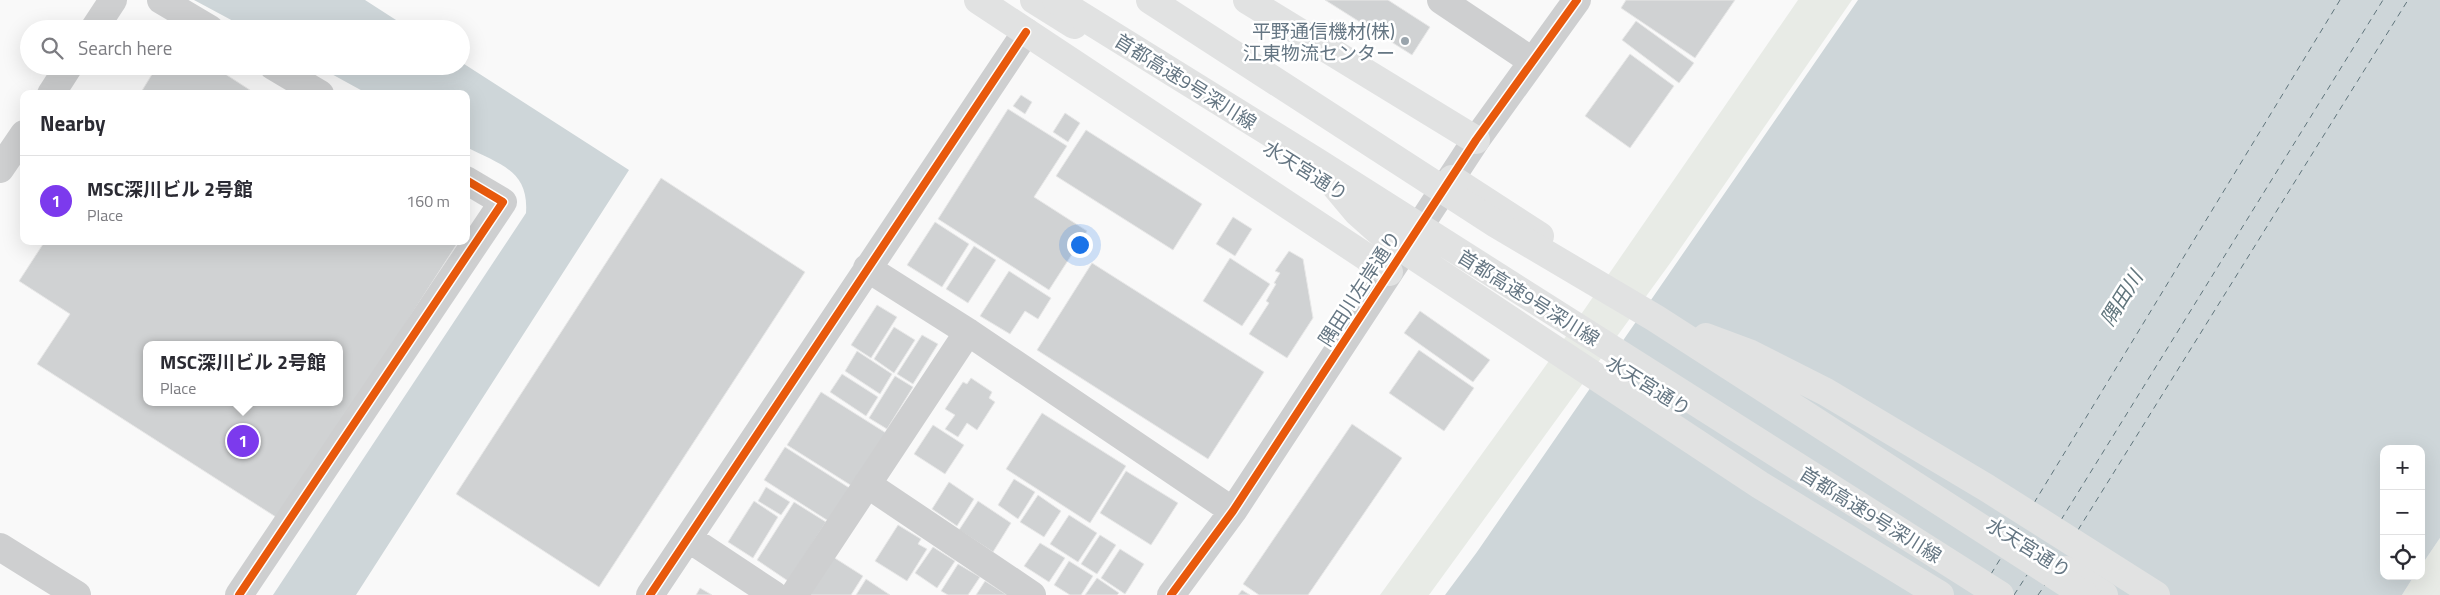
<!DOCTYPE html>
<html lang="en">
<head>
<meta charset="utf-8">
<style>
	body { margin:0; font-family:"Titillium Web","Noto Sans JP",sans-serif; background:#f7f7f7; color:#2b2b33 }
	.controls { position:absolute; right:15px; bottom:15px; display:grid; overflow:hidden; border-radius:10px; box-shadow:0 5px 20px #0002 }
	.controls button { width:45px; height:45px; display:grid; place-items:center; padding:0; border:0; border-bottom:1px solid #e1e1e2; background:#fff; color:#2b2b33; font:25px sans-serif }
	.you { position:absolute; left:1079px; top:244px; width:18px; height:18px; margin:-12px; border:4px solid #fff; border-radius:50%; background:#1a73e8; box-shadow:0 0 0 8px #1a73e833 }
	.badge { display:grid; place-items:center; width:32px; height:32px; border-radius:50%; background:#7c3aed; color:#fff; font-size:16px; font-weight:700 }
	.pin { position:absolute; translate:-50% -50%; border:2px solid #fff; box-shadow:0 1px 5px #0006 }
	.popup { position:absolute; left:143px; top:341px; width:200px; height:65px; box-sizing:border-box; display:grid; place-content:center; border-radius:10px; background:#fff; filter:drop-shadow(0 1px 4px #0005); font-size:16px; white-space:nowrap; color:#7c7c81 }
	.popup b { font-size:19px; color:#2b2b33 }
	.popup::after { content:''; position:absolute; left:50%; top:100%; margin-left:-10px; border:10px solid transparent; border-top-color:#fff }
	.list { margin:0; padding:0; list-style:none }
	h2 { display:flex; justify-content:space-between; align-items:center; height:65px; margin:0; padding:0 20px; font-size:21px }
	h2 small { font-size:16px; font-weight:400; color:#7c7c81 }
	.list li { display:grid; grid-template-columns:32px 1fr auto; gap:15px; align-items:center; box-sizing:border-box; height:90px; padding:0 20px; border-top:1px solid #e1e1e2 }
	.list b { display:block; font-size:19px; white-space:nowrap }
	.list p { margin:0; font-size:16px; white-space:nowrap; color:#7c7c81 }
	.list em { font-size:16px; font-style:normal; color:#7c7c81 }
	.icon { flex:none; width:28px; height:28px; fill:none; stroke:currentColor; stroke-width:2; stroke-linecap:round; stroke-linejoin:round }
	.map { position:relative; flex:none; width:2440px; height:595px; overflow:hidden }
	.search { position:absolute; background:#fff; box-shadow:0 5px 20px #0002; left:20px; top:20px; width:450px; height:55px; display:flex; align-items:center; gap:12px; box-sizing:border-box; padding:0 18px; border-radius:28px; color:#7c7c81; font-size:19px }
	.panel { position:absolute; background:#fff; box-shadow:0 5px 20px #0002; left:20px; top:90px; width:450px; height:155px; border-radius:10px }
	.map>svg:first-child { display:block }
	.green { fill:#e8ebe6 }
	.water { fill:#ced6d9 }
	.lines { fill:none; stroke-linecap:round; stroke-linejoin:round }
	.ferry { stroke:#60757c; stroke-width:1; stroke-dasharray:6 5; stroke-linecap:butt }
	.building { fill:#d0d2d3; stroke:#e8e8e8; fill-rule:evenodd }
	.minor { stroke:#cecfd0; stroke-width:28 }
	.major { stroke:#e1e2e2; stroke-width:28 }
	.highway { stroke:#e1e2e2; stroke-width:28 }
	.cycleway-casing { stroke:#fff; stroke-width:11 }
	.cycleway { stroke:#e8590c; stroke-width:8 }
	.poi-dot { fill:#99a4ac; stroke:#fff; stroke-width:2 }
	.labels { text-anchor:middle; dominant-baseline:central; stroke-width:5; stroke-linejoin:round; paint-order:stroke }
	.poi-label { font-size:19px; fill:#657683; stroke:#fff; text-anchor:end }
	.street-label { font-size:19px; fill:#657683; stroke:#fff }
	.water-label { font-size:20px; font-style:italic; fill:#60757c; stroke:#fff }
</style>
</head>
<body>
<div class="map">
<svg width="2440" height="595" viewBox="0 0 2440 595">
	<rect width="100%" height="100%" fill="#f9f9f9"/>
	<path class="green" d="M1798,0h54l-181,262 -242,333h-49l164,-227z
		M2440,538v57h-38l12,-19h7v-10z"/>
	<path class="water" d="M194,0h171l45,29h-162z
		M1858,0h582v538l-19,28v-117h-37v127h30l-12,19h-957l32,-43z
		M461,62l168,108 -273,425h-83l253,-382c3,-43 -27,-49 -60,-66v-53h-98l-51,-28h144z"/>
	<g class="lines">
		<path class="ferry" d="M2034,503l306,-503
			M2061,520l322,-520
			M2078,530l330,-530
			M2015,533l5,-7
			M2041,552l6,-9
			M1991,574l11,-18
			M2014,595l13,-20
			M2038,595l7,-10"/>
	</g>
	<path class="building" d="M1325,0h63l42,27 -18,28z
		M1626,0h109l-40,58 -74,-50z
		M1636,21l58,42 -15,20 -57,-43z
		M1630,54l44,32 -44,62 -45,-32z
		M157,66h56l43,28h-116z
		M1021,95l11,7 -7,12 -12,-8z
		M1008,109l59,37 -33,51 53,34 -38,59 -111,-71z
		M1065,113l15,10 -12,19 -15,-10z
		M1086,130l116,74 -29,46 -117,-74z
		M661,178l144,94 -206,315 -143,-93z
		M1233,217l19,12 -17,27 -19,-12z
		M935,222l34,22 -27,43 -35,-22z
		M45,241h407l5,3 -178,275 -242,-155 33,-50 -51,-33zM147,345h192v57h-192z
		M974,246l22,14 -28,43 -22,-14z
		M1289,251l14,8 10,59 -26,40 -38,-24 20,-31 -3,-2 10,-17 -2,-1 6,-10 -5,-2z
		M1230,258l40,26 -28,42 -39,-25z
		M1092,263l172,109 -56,87 -171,-109z
		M1009,271l42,27 -13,21 -13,-8 -15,23 -30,-18z
		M877,305l20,12 -26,41 -20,-13z
		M1420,311l70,49 -17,22 -69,-49z
		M894,327l21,13 -21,33 -20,-14z
		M922,335l16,9 -25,40 -16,-10z
		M1419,350l55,38 -30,43 -55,-38z
		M857,351l35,23 -12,20 -35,-23z
		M842,374l36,23 -12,19 -36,-24z
		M895,376l18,11 -26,42 -18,-11z
		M971,378l21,14 -3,6 6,4 -18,28 -10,-7 -9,14 -13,-8 10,-14 -10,-6 18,-27 4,2z
		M821,392l65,41 -34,53 -65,-41z
		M1042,413l84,53 -36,57 -84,-54z
		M1352,424l50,34 -94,137h-49l-16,-11z
		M933,425l31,20 -19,29 -31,-20z
		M785,447l66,42 -21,33 -66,-42z
		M1126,471l52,32 -27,42 -51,-32z
		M1014,479l21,13 -17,27 -20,-14z
		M949,482l25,17 -17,27 -25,-17z
		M766,487l24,15 -9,13 -23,-14z
		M1038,495l23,16 -17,26 -24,-15z
		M754,501l24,16 -25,41 -25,-16z
		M978,501l33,22 -18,29 -34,-22z
		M794,502l32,20 -38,59 -31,-21z
		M1069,515l28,18 -19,29 -28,-18z
		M898,525l23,14 -3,5 9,5 -20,32 -32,-20z
		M1100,535l16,10 -19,29 -16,-10z
		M1040,543l25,15 -16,24 -25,-16z
		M933,547l22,14 -18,27 -22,-15z
		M1120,549l24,15 -19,30 -24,-16z
		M830,555l33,21 -12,19h-43z
		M1069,561l24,15 -12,19h-11l-16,-10z
		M958,564l22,13 -12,18h-20l-7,-4z
		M1097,578l22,15 -2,2h-32z
		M866,579l24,16h-34z
		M985,581l22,14h-31z
		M700,588l12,7h-16z
		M1242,590l8,5h-12z"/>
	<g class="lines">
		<path class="minor" d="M161,0l49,29
			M1441,0l91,61
			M94,29l19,-29
			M273,66l47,28
			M51,94l18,-28
			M0,169l24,-35
			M867,268l101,64 265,179
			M867,484l165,111
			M688,538l86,57
			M0,547l77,48
			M239,595l264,-393 -37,-22
			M650,595l376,-563
			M794,595l174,-263
			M1171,595l62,-84 243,-371 101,-140"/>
		<path class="major" d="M978,0l411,272
			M1034,0l40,25
			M1247,0l229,140
			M1452,179l88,57
			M2066,570l38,25"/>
		<path class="highway" d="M1056,0l261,162 683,433
			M1150,0l346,224 159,94 430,277
			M1331,181l26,31 28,25 375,248 180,110
			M1706,337l43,16 77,39 161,96 169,107"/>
		<defs>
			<path id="cycleway" d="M239,595l264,-393 -37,-22
				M650,595l376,-563
				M1171,595l62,-84 243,-371 101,-140"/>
		</defs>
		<use href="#cycleway" class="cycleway-casing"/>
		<use href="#cycleway" class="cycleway"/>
	</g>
	<circle class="poi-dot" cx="1405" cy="41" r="5"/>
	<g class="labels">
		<g class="poi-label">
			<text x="1395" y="30">平野通信機材(株)<tspan x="1395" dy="22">江東物流センター</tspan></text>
		</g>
		<g class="street-label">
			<text transform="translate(1186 81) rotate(32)">首都高速9号深川線</text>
			<text transform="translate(1306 170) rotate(32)">水天宮通り</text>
			<text transform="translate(1359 288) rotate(-57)">隅田川左岸通り</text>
			<text transform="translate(1529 297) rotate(32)">首都高速9号深川線</text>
			<text transform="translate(1649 385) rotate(32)">水天宮通り</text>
			<text transform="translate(1871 514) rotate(32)">首都高速9号深川線</text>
			<text transform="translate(2029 547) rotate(32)">水天宮通り</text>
		</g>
		<g class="water-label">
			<text transform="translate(2121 298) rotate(-58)">隅田川</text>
		</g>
	</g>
</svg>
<div class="controls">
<button>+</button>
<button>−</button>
<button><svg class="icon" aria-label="locate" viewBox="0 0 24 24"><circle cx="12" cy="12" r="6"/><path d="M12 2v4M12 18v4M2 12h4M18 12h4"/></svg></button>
</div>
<div class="you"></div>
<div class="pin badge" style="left:243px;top:441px">1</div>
<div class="popup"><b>MSC深川ビル 2号館</b>Place</div>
<div class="search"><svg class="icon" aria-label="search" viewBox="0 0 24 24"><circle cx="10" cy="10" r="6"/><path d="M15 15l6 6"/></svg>Search here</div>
<section class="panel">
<h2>Nearby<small></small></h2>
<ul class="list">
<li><span class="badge">1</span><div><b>MSC深川ビル 2号館</b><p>Place</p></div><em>160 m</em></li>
</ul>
</section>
</div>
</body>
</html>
